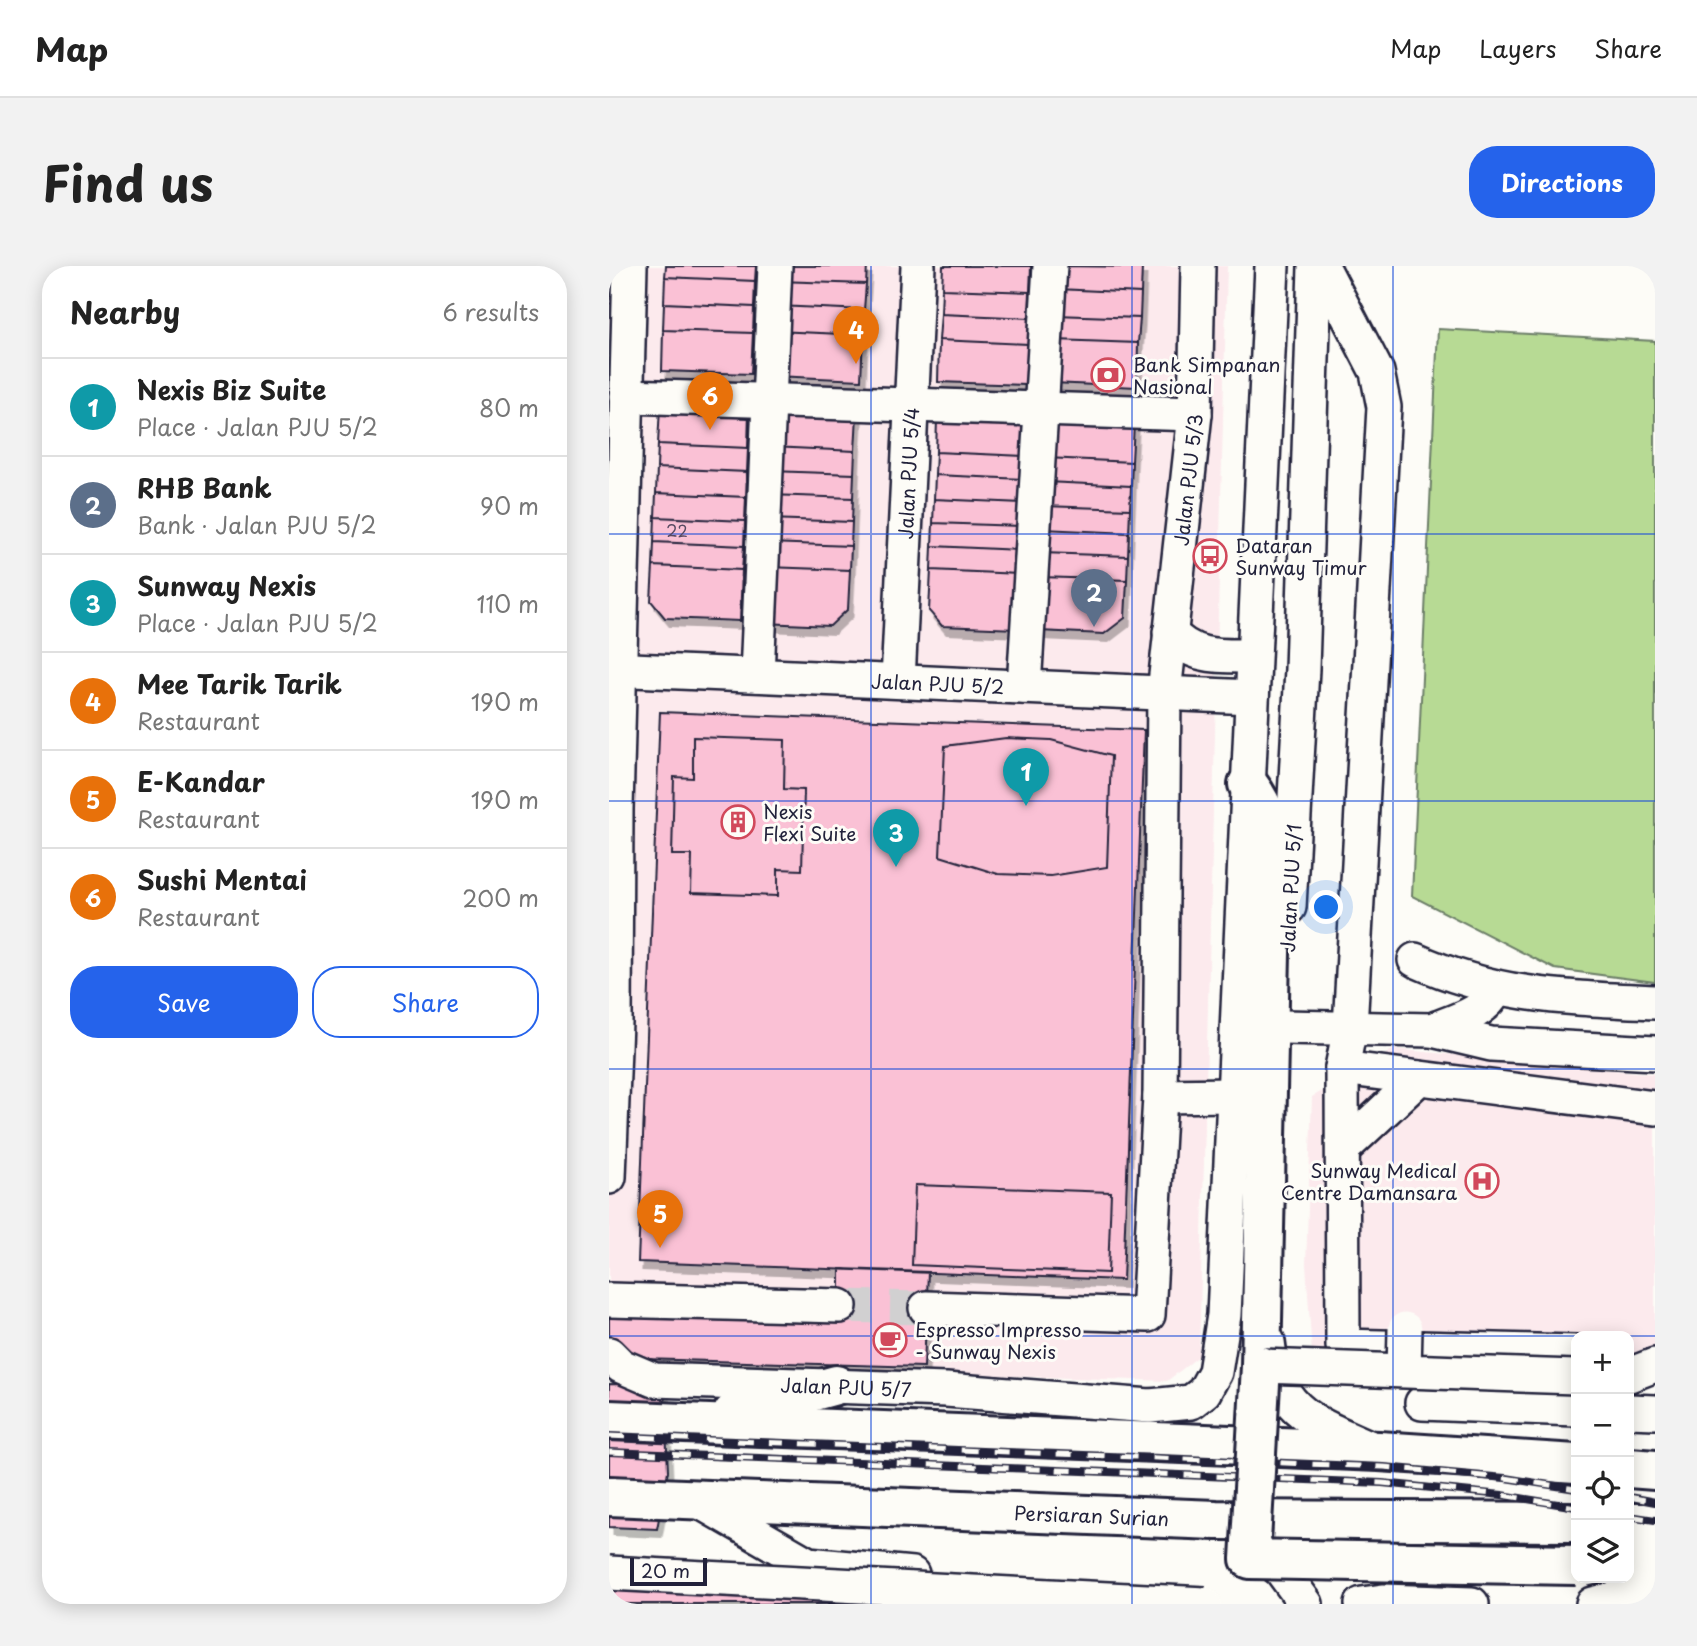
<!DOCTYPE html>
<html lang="en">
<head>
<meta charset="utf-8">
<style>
	body { margin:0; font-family:"Playpen Sans",sans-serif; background:#f2f2f2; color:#222 }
	.controls { position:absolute; right:21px; bottom:21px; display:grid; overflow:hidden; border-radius:14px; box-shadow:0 4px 18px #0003 }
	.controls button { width:63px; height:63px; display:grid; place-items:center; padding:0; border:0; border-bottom:2px solid #e0e0e0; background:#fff; color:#222; font:35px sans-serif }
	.scale { position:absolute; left:21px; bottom:18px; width:77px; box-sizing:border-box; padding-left:7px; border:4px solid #22223b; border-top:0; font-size:19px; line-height:24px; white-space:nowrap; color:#22223b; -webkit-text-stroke:5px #fdfcf7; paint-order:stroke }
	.you { position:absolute; left:718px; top:642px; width:24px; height:24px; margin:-18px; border:5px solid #fff; border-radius:50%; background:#1a73e8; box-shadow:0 0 0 10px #1a73e833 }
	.badge { display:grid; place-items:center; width:46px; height:46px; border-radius:50%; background:#2563eb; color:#fff; font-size:23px; font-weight:700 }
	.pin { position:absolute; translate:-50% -58px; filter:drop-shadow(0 2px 4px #0008) }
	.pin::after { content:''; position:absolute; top:37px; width:24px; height:21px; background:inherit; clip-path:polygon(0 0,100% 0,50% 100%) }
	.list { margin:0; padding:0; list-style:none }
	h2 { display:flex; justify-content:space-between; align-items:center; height:91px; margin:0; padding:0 28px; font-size:30px }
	h2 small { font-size:23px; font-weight:400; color:#767676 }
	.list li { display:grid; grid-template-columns:46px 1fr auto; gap:21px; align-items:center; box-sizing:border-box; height:98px; padding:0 28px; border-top:2px solid #e0e0e0 }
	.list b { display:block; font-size:26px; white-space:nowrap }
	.list p { margin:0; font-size:23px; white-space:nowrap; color:#767676 }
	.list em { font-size:23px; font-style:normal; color:#767676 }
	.actions { display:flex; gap:14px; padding:21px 28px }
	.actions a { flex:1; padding:16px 0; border:2px solid #2563eb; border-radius:28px; text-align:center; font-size:24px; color:#2563eb }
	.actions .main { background:#2563eb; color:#fff }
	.icon { flex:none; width:38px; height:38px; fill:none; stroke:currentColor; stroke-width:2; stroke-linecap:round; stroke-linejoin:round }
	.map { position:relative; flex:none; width:1046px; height:1338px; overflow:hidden; border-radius:28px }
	header { display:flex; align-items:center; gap:42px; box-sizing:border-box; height:98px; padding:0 35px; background:#fff; border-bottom:2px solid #e0e0e0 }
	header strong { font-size:33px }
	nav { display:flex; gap:38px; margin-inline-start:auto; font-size:24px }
	.intro { display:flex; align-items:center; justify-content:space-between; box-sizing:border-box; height:168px; padding:0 42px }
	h1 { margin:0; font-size:49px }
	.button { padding:18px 32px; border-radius:28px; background:#2563eb; color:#fff; font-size:24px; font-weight:700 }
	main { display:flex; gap:42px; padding:0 42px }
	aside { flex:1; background:#fff; border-radius:28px; box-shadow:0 4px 18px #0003 }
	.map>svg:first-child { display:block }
	.built { fill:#fceaed }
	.green { fill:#b7da94; stroke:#6c7e68; stroke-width:2 }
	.building { fill:#fac1d5; stroke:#22223b; stroke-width:2; filter:url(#shadow) }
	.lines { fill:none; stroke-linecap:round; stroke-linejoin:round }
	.minor-tunnel { stroke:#d1d0d1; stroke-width:33; stroke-dasharray:33 17; stroke-linecap:butt }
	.minor-casing { stroke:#22223b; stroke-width:38 }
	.major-casing { stroke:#22223b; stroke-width:44 }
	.minor { stroke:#fdfcf7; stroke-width:33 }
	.major { stroke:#fdfcf7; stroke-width:38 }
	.rail-casing { stroke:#22223b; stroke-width:8 }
	.rail { stroke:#fdfcf7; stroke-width:5; stroke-dasharray:16; stroke-linecap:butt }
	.minor-bridge-casing { stroke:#22223b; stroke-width:38; stroke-linecap:butt }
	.major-bridge-casing { stroke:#22223b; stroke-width:44; stroke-linecap:butt }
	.minor-bridge { stroke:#fdfcf7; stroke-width:33 }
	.major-bridge { stroke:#fdfcf7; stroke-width:38 }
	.grid { fill:none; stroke:#1d4ed8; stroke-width:2; stroke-opacity:0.55 }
	.labels { text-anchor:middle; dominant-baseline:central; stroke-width:6; stroke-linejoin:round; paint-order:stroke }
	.number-label { font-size:16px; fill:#584a62 }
	.poi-label { font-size:19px; fill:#22223b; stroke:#fdfcf7; text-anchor:start }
	.street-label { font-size:19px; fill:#22223b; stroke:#fdfcf7 }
</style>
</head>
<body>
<header>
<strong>Map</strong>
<nav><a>Map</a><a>Layers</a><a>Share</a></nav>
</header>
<div class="intro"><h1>Find us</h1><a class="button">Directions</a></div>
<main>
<aside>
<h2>Nearby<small>6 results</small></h2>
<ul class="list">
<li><span class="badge" style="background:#0f9aa8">1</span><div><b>Nexis Biz Suite</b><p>Place · Jalan PJU 5/2</p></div><em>80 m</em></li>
<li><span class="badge" style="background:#5c6f8a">2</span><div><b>RHB Bank</b><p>Bank · Jalan PJU 5/2</p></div><em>90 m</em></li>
<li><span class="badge" style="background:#0f9aa8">3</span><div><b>Sunway Nexis</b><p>Place · Jalan PJU 5/2</p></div><em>110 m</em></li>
<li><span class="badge" style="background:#e8710a">4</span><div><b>Mee Tarik Tarik</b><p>Restaurant</p></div><em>190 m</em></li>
<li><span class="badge" style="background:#e8710a">5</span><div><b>E-Kandar</b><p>Restaurant</p></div><em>190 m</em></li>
<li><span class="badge" style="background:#e8710a">6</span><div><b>Sushi Mentai</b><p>Restaurant</p></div><em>200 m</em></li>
</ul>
<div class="actions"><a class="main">Save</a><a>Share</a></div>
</aside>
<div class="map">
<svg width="1046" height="1338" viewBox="0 0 1046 1338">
	<defs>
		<filter id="shadow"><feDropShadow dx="4.5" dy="8" stdDeviation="0" flood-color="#0004"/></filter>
	</defs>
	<rect width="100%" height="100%" fill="#fdfcf7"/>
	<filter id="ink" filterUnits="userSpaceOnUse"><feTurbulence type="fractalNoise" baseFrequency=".0143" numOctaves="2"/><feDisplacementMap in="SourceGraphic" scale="14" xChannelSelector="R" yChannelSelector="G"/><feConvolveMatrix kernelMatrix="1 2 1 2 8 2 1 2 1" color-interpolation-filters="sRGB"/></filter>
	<g filter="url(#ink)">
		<path class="built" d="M0,0h618l-28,1090 -32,25 -437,-14 -121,-9z
			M785,783l261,25v293l-26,-1v-30h-53l-264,19 -6,-91 6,-167z"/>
		<path class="green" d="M829,63l217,12v641l-100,-13 -143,-73z"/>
		<path class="building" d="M57,0h90l-1,15 -90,-4z
			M170,0h88l-1,18 -88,-3z
			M334,0h88l-1,26 -88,-3z
			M449,0l84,1 -1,26 -83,-4z
			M56,11l90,4 -1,26 -90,-4z
			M169,15l88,3 -2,26 -86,-4z
			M333,23l88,3 -1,26 -88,-4z
			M449,23l83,4 -1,25 -84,-3z
			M55,37l90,4 -1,26 -90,-3z
			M169,40l86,4 -1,25 -87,-4z
			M332,48l88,4 -1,26 -89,-4z
			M447,49l84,3 -2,25 -83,-3z
			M54,64l90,3 -2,41 -89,-3z
			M167,65l87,4 -2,45 -86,-4z
			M330,74l89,4 -2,41 -88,-3z
			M446,74l83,3 -1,44 -84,-4z
			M51,141l89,3 -1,38 -90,-4z
			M165,146l83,3 -2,36 -83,-4z
			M328,153l88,4 -1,33 -88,-4z
			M439,154l86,4 -2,38 -86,-4z
			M49,178l90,4 -1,24 -90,-4z
			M163,181l83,4 -1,23 -83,-3z
			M327,186l88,4 -1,23 -88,-4z
			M437,192l86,4 -1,24 -85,-4z
			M48,202l90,4 -1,25 -90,-4z
			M162,205l83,3 -1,24 -83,-3z
			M326,209l88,4 -1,24 -88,-4z
			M437,216l85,4 -1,23 -86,-3z
			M47,227l90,4 -1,24 -90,-4z
			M161,229l83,3 -1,24 -83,-3z
			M325,233l88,4 -1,23 -88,-3z
			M435,240l86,3 -1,24 -86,-4z
			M46,251l90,4 -1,25 -90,-4z
			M160,253l83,3 -1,24 -83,-3z
			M324,257l88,3 -1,24 -88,-4z
			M434,263l86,4 -1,23 -86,-3z
			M45,276l90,4 -2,24 -89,-4z
			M159,277l83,3 -1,24 -83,-3z
			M323,280l88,4 -1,24 -88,-4z
			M433,287l86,3 -1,24 -86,-3z
			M44,300l89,4 -2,51 -75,-3 -14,-17z
			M158,301l83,3 -2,39 -18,17 -65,-3z
			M322,304l88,4 -3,55 -74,-3 -13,-15z
			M432,311l86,3 -2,38 -21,16 -65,-3z
			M51,446l484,18 -21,550 -485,-18z
			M84,471l92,3 -1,49 20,1 -2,80 -24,-1v27l-87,-3 1,-38h-20l2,-78 19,1z
			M397,472l45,2 60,16 -4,111 -56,9 -53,-2 -58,-18 5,-110z
			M306,919l196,7 -3,81 -196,-8z
			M231,1003l88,3 -4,95 -315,-9v-47l231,11z
			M0,1118l55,2 4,85 -11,58 -48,-2z
			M0,1324l140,5 192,9h-332z"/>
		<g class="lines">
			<path class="minor-tunnel" d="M231,1040l86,2"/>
			<defs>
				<g id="minor">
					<path d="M713,0l55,106 7,35 -34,621 -8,40 1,278 233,6"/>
					<path d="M17,130l569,18"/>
					<path d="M561,366c22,27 51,24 83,24"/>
					<path id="s1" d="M0,403l643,28"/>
					<path d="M148,409l18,-409"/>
					<path id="s2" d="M289,415l20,-415"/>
					<path d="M415,421l26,-421"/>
					<path d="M680,641l13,-238 13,-403"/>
					<path d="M806,694c82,37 152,38 240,42"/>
					<path d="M674,761l149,3 59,14 164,9"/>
					<path d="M823,764c24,-10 52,-16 65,-41"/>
					<path d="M733,802l313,40"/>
					<path d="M551,830l73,-1"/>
					<path d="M734,883l76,-71"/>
					<path d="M0,911l6,-155 1,-212 14,-544"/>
					<path d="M0,1034l231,6"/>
					<path id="s3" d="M317,1042l222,7 12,-219 4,-403 31,-279 3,-148"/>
					<path d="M659,1076c7,69 47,81 103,106"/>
					<path id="s4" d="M0,1088l12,12 33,14 292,10 204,16 41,-4 13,-10 11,-20 9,-57 48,-1049"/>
					<path d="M1020,1109l26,-10"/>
					<path d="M813,1137l154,6"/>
					<path d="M1020,1145l26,1"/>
					<path d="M88,1234l111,64 104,10"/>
					<path d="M646,1285l26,19 25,34"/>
					<path d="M753,1338l21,-3 89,3"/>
					<path d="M984,1338l36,-9 26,-33"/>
				</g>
				<g id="major">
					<path d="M639,518c20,26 23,46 24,78l-11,504"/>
					<path d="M124,1147l103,-28"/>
					<path d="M0,1154l770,31 197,13"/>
					<path d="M1020,1202l26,2"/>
					<path id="s5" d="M0,1230l607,24 360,2"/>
					<path d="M1020,1257h26"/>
					<path d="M1020,1296l26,-5"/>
				</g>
			</defs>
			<use href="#minor" class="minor-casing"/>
			<use href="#major" class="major-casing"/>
			<use href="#minor" class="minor"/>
			<use href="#major" class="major"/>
			<defs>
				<path id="rail" d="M0,1170l775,31 121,11 71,11
					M0,1186l773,31 120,12 74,12
					M1020,1231l26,5
					M1020,1250l26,4"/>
			</defs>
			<use href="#rail" class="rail-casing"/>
			<use href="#rail" class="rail"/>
			<defs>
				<path id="minor-bridge" d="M652,1100l315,11
					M795,1105l1,-42
					M0,1307l596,31"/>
				<path id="major-bridge" d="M652,1100l-11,193 326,6"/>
			</defs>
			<use href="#minor-bridge" class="minor-bridge-casing"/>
			<use href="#major-bridge" class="major-bridge-casing"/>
			<use href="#minor-bridge" class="minor-bridge"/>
			<use href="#major-bridge" class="major-bridge"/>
		</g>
	</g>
	<path class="grid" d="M262,0v1338M523,0v1338M784,0v1338M0,268h1046M0,535h1046M0,803h1046M0,1070h967M1020,1070h26"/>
	<defs>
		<symbol id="bank-ring" viewBox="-11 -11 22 22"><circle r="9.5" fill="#fdfcf7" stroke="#d1495b" stroke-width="1.5"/><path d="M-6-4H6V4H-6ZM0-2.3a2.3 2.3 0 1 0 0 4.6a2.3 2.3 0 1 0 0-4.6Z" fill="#d1495b"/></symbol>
		<symbol id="bus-ring" viewBox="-11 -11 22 22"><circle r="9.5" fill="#fdfcf7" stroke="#d1495b" stroke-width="1.5"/><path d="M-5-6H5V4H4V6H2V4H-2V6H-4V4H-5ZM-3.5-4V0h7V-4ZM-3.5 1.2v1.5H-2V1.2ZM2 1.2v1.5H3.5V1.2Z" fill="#d1495b"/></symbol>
		<symbol id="building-ring" viewBox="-11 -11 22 22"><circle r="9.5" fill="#fdfcf7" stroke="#d1495b" stroke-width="1.5"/><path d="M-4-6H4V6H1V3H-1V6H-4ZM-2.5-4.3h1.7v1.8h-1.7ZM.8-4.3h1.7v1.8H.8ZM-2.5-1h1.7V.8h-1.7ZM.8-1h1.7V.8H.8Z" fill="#d1495b"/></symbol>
		<symbol id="hospital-ring" viewBox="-11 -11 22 22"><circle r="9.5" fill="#fdfcf7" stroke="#d1495b" stroke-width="1.5"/><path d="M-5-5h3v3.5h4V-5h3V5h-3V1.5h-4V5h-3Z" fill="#d1495b"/></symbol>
		<symbol id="cafe-ring" viewBox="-11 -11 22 22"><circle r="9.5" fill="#fdfcf7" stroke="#d1495b" stroke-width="1.5"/><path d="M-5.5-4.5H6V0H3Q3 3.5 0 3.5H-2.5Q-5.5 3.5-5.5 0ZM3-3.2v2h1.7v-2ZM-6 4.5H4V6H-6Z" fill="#d1495b"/></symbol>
	</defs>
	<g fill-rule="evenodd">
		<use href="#bank-ring" x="480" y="90" width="38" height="38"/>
		<use href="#bus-ring" x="582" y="271" width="38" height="38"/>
		<use href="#building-ring" x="110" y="537" width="38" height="38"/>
		<use href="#hospital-ring" x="854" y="896" width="38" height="38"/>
		<use href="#cafe-ring" x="262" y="1055" width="38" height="38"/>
	</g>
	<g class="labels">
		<g class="number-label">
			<text x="68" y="264">22</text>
		</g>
		<g class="poi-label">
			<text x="524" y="98">Bank Simpanan<tspan x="524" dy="22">Nasional</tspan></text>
			<text x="626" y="279">Dataran<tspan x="626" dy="22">Sunway Timur</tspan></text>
			<text x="154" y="545">Nexis<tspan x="154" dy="22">Flexi Suite</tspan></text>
			<text x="848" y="904" text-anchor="end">Sunway Medical<tspan x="848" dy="22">Centre Damansara</tspan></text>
			<text x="306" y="1063">Espresso Impresso<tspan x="306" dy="22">- Sunway Nexis</tspan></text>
		</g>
		<g class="street-label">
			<text stroke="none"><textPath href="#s2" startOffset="208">Jalan PJU 5/4</textPath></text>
			<text stroke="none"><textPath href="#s3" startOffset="1059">Jalan PJU 5/3</textPath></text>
			<text stroke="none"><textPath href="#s1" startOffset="329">Jalan PJU 5/2</textPath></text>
			<text transform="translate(681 622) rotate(-87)">Jalan PJU 5/1</text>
			<text stroke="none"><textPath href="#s4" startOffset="245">Jalan PJU 5/7</textPath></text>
			<text stroke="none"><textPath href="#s5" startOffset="483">Persiaran Surian</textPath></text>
		</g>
	</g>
</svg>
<div class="controls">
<button>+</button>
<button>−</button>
<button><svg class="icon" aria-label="locate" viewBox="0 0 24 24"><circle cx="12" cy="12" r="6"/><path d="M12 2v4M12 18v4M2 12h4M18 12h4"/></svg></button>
<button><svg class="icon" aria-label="layers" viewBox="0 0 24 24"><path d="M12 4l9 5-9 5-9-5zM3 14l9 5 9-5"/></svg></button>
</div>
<div class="scale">20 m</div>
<div class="you"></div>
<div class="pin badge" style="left:417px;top:540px;background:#0f9aa8">1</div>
<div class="pin badge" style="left:485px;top:361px;background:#5c6f8a">2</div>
<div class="pin badge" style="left:287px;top:601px;background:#0f9aa8">3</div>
<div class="pin badge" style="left:247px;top:98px;background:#e8710a">4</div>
<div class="pin badge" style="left:51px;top:982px;background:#e8710a">5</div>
<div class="pin badge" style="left:101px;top:164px;background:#e8710a">6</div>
</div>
</main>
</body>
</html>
